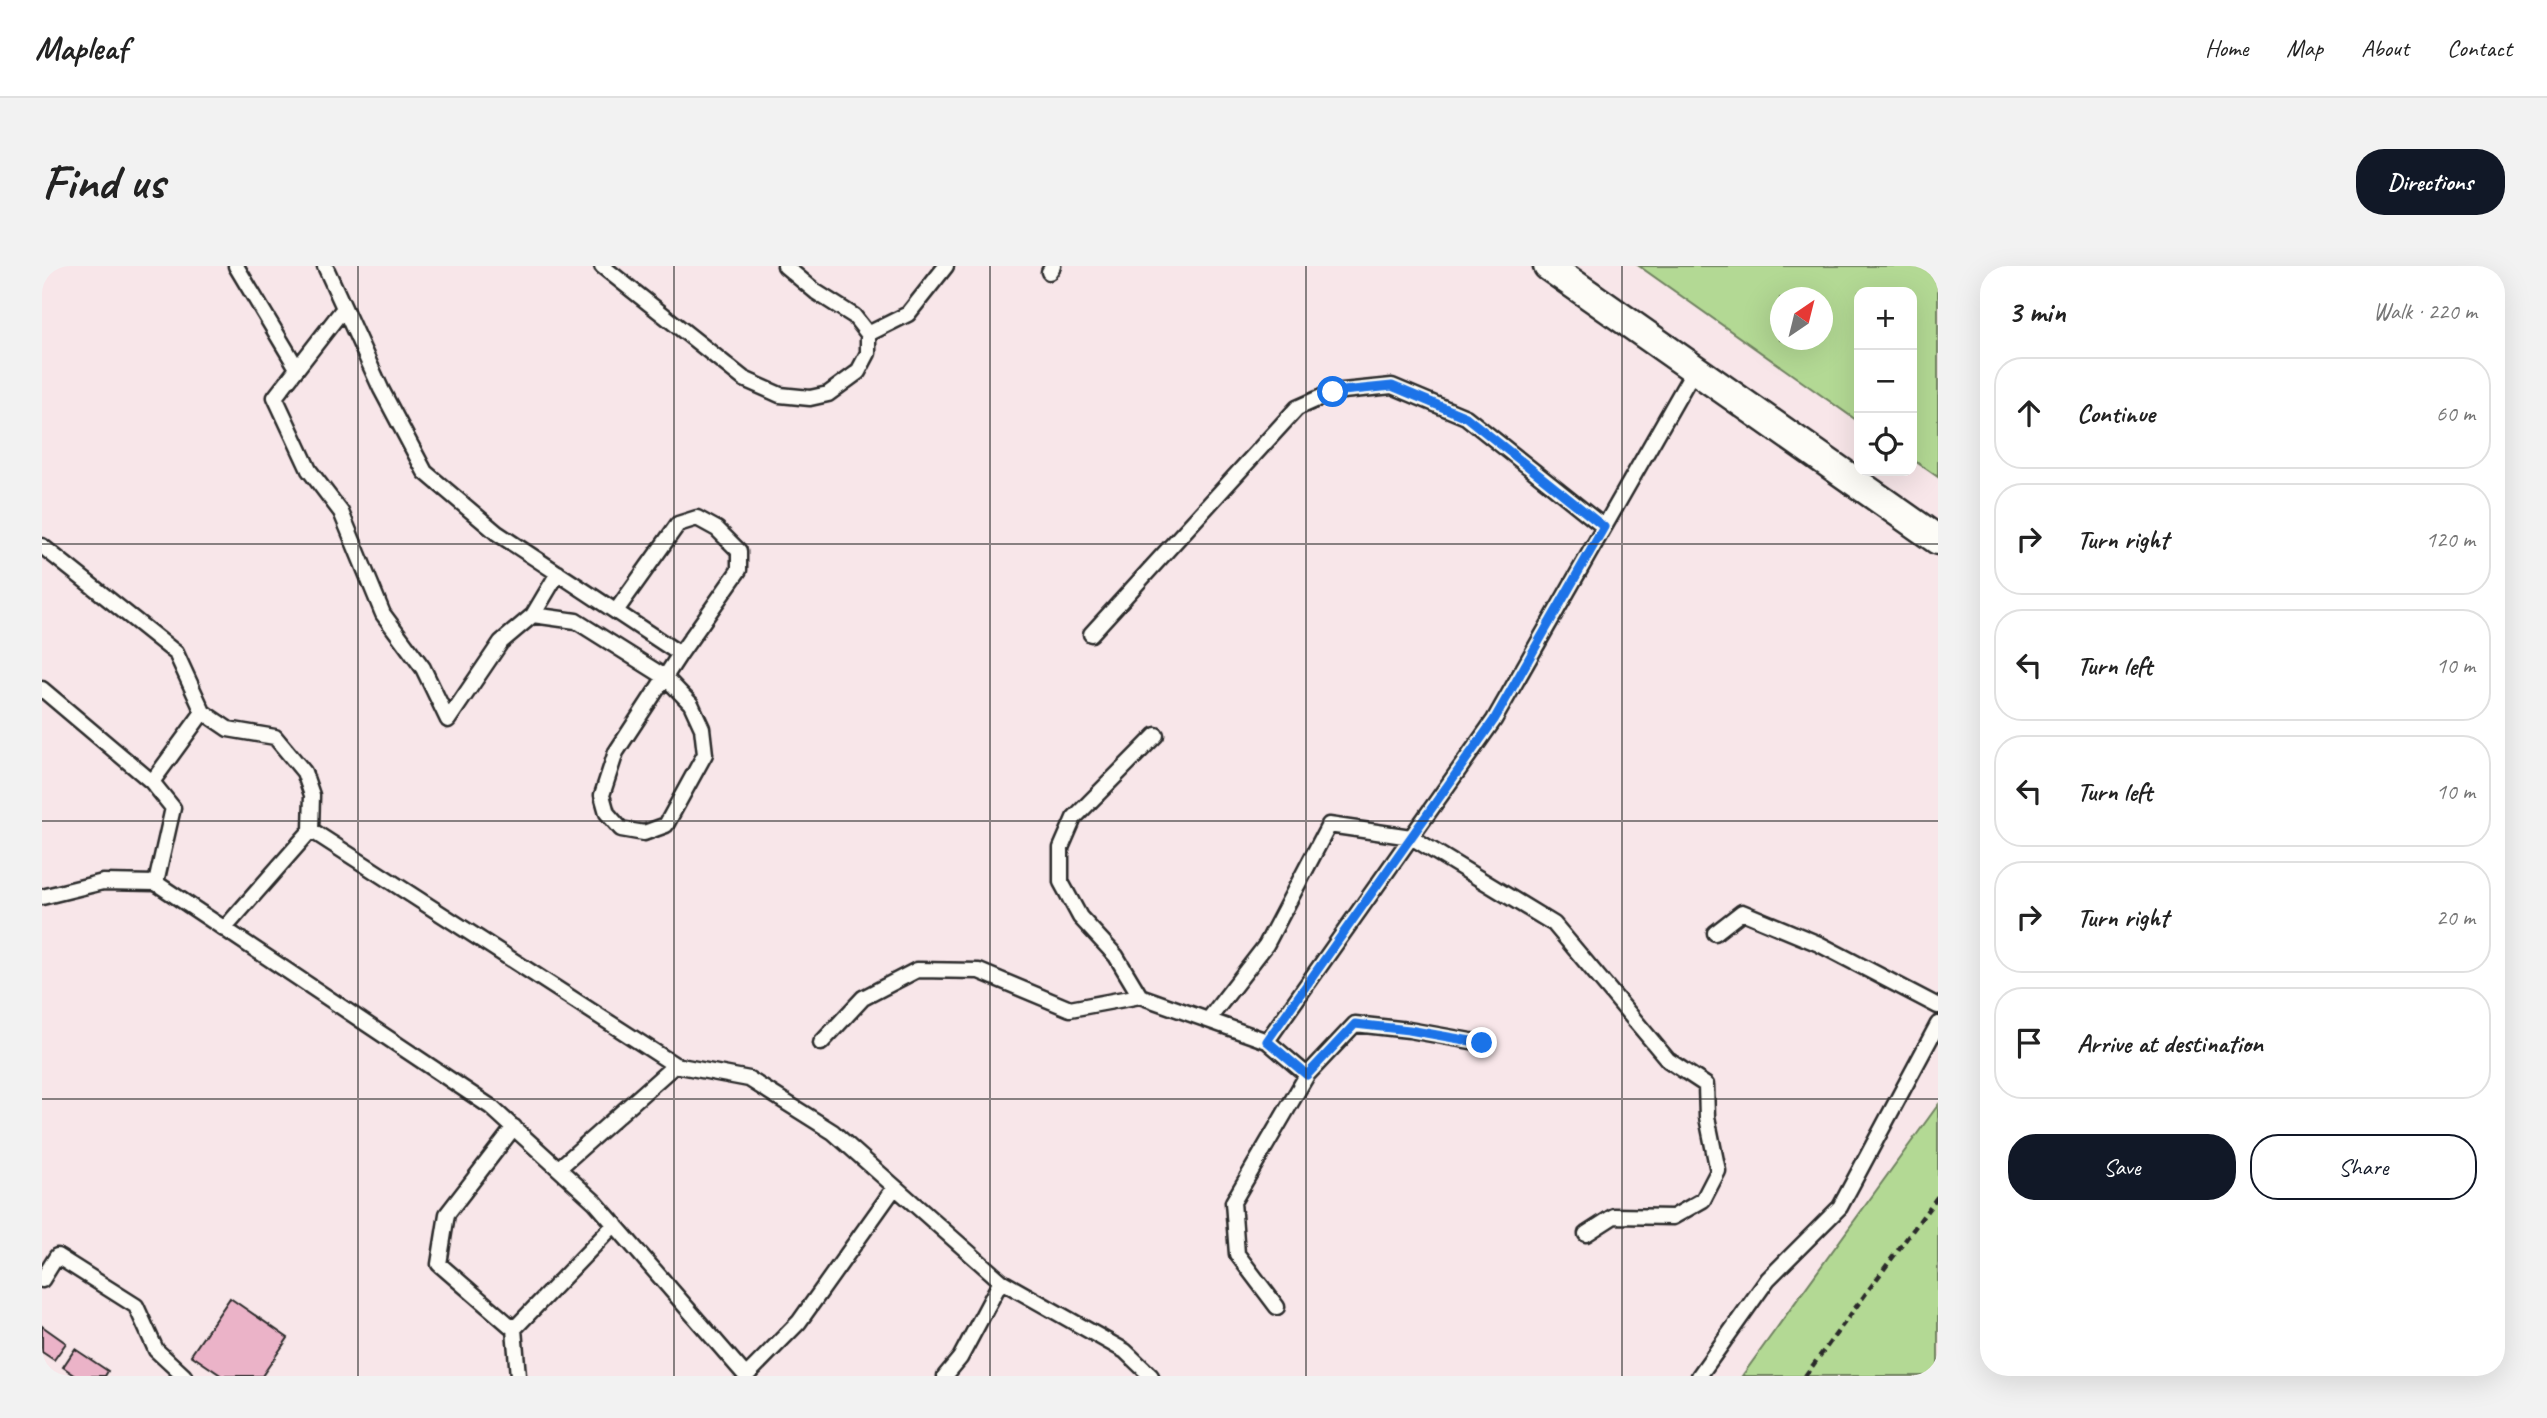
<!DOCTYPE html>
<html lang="en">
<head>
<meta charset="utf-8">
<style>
	body { margin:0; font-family:Caveat,sans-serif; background:#f2f2f2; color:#222 }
	.controls { position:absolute; right:21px; top:21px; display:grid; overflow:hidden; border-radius:14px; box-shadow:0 7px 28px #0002 }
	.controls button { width:63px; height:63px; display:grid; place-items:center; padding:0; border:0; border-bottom:2px solid #e0e0e0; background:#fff; color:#222; font:35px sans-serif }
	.compass { position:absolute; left:1728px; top:21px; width:63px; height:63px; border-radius:50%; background:#fff; box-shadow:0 7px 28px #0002; rotate:35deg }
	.stop { position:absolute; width:21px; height:21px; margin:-16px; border:5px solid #1a73e8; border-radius:50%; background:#fff }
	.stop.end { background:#1a73e8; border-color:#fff; box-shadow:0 2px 7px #0008 }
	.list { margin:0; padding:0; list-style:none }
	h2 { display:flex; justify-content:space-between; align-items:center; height:91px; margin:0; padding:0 28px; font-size:30px }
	h2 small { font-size:23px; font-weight:400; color:#767676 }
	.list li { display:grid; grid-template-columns:46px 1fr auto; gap:21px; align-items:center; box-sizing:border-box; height:112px; margin:0 14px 14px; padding:0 14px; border:2px solid #e0e0e0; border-radius:28px }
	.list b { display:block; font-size:26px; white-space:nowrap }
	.list em { font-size:23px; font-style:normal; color:#767676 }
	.actions { display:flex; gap:14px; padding:21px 28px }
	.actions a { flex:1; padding:16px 0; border:2px solid #111827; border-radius:28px; text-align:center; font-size:24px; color:#111827 }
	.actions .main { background:#111827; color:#fff }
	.icon { flex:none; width:38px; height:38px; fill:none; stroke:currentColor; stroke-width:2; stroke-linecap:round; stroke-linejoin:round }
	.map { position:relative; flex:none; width:1896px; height:1110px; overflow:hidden; border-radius:28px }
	header { display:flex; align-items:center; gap:42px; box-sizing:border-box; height:98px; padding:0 35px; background:#fff; border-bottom:2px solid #e0e0e0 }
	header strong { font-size:33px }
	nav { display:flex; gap:38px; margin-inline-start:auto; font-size:24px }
	.intro { display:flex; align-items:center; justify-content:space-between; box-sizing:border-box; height:168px; padding:0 42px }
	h1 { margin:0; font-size:49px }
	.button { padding:18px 32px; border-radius:28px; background:#111827; color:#fff; font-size:24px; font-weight:700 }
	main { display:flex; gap:42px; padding:0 42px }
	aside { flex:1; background:#fff; border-radius:28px; box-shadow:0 7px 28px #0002 }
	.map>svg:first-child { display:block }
	.green { fill:#b3d994; stroke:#6f8260; stroke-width:2; fill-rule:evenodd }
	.building { fill:#ebb3c8; stroke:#2b2b2b; stroke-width:2 }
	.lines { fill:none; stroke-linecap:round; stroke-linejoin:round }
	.lane-casing { stroke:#2b2b2b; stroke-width:19 }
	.street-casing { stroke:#2b2b2b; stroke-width:33 }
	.path { stroke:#2b2b2b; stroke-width:4.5; stroke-dasharray:7 5; stroke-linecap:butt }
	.lane { stroke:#fdfcf7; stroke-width:14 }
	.street { stroke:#fdfcf7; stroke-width:28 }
	.route { stroke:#1a73e8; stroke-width:9 }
	.grid { fill:none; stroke:#2b2b2b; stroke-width:2; stroke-opacity:0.55 }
</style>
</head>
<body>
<header>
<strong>Mapleaf</strong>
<nav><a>Home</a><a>Map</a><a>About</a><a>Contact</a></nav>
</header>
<div class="intro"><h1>Find us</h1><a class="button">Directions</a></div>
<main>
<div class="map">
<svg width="1896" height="1110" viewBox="0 0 1896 1110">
	<rect width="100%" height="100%" fill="#f8e6e9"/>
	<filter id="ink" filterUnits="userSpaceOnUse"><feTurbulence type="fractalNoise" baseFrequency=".0143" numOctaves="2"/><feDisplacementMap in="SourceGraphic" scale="14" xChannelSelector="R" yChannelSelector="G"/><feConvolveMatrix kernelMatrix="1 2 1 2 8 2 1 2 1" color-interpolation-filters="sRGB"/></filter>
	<g filter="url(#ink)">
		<path class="green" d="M1597,0h299v211l-26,-18v-167h-53v130zM1738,32h42v42h-42z
			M1896,839v271h-196z"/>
		<path class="building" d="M188,1032l58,40 -26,38h-40l-31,-21z
			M0,1060l24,17 -12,17 -12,-8z
			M33,1083l33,22 -3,5h-29l-13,-9z"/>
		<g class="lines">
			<defs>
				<path id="lane" d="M194,0l61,102
					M283,0l56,123 44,83 72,61 183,121
					M560,0l142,113 36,16 30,3 18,-4 30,-22 10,-19v-19l-14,-18 -38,-24 -31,-26
					M1007,6l4,-6
					M302,42l-69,89 34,73 32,42 42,102 40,54 25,52 53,-78 32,-27 43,6 89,56 26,27 11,24 3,26 -39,71 -22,8 -23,-4 -14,-16 -5,-18 14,-43 49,-75 15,-23 59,-84v-19l-22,-22 -20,-11 -19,6 -62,87
					M826,68l40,-20 38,-48
					M0,280l134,107 27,59 25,17 47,8 29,35 8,23 -1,35
					M491,349l25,-42
					M1049,368l206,-226 36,-16 59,-6 74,31 138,110
					M0,423l110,93
					M1114,469l-82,83 -13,30v34l19,35 36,39 24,40 127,45 227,-321 201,-352
					M114,617l17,-75 -21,-26 51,-70
					M0,631l61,-15 53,1 335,224 104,95 151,174
					M182,663l87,-99 364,235 74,14 84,53 168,149 124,70 26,25
					M1673,667l27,-21 77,32 119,62
					M1166,754l58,-75 63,-120 82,12 143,87 114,136 38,25 1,32 11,54 -15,29 -30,17 -59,-1 -28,18
					M1225,775l40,34 -74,127 4,52 40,53
					M779,777l42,-45 54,-28 62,1 91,38 70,-13
					M1265,809l48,-51 54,6 73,13
					M472,861l-67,87 -8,50 75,65 101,-105
					M517,902l116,-103
					M0,1014l15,-24 79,50 20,44 28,26
					M472,1063l4,47
					M704,1110l53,-54 96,-135
					M903,1110l15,-18 41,-77
					M1657,1110l69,-97 72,-72 98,-183"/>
				<path id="street" d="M1506,0l390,274"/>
			</defs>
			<use href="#lane" class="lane-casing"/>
			<use href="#street" class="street-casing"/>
			<path class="path" d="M1763,1110l133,-180"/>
			<use href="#lane" class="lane"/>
			<use href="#street" class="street"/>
		</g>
	</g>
	<g class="lines" filter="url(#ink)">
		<path class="route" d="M1291,126l59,-6 74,31 138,110 -110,193 -227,321 40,34 48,-51 54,6 73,13"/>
	</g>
	<path class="grid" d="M316,0v1110M632,0v1110M948,0v1110M1264,0v1110M1580,0v1110M0,278h1896M0,555h1896M0,833h1896"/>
</svg>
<div class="controls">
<button>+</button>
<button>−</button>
<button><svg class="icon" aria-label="locate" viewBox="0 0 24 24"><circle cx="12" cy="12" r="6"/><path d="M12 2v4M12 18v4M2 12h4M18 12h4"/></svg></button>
</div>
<svg class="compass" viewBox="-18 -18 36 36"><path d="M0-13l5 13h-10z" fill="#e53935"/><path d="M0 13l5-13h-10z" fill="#767676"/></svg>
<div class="stop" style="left:1291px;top:126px"></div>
<div class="stop end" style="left:1440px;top:777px"></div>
</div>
<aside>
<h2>3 min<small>Walk · 220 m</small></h2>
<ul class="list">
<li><svg class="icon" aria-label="ahead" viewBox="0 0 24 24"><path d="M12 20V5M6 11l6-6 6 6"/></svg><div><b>Continue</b></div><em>60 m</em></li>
<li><svg class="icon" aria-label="right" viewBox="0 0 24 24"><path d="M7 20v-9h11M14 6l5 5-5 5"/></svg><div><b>Turn right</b></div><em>120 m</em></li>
<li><svg class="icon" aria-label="left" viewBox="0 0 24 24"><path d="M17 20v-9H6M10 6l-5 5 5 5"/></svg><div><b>Turn left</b></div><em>10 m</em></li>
<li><svg class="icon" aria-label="left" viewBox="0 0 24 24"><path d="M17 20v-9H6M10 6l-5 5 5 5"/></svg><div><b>Turn left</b></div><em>10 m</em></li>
<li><svg class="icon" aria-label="right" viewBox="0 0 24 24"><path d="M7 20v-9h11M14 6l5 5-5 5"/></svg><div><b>Turn right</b></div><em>20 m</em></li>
<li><svg class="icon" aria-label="arrive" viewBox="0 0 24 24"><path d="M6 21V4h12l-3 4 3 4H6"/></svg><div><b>Arrive at destination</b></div></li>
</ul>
<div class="actions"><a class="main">Save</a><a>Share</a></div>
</aside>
</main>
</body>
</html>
